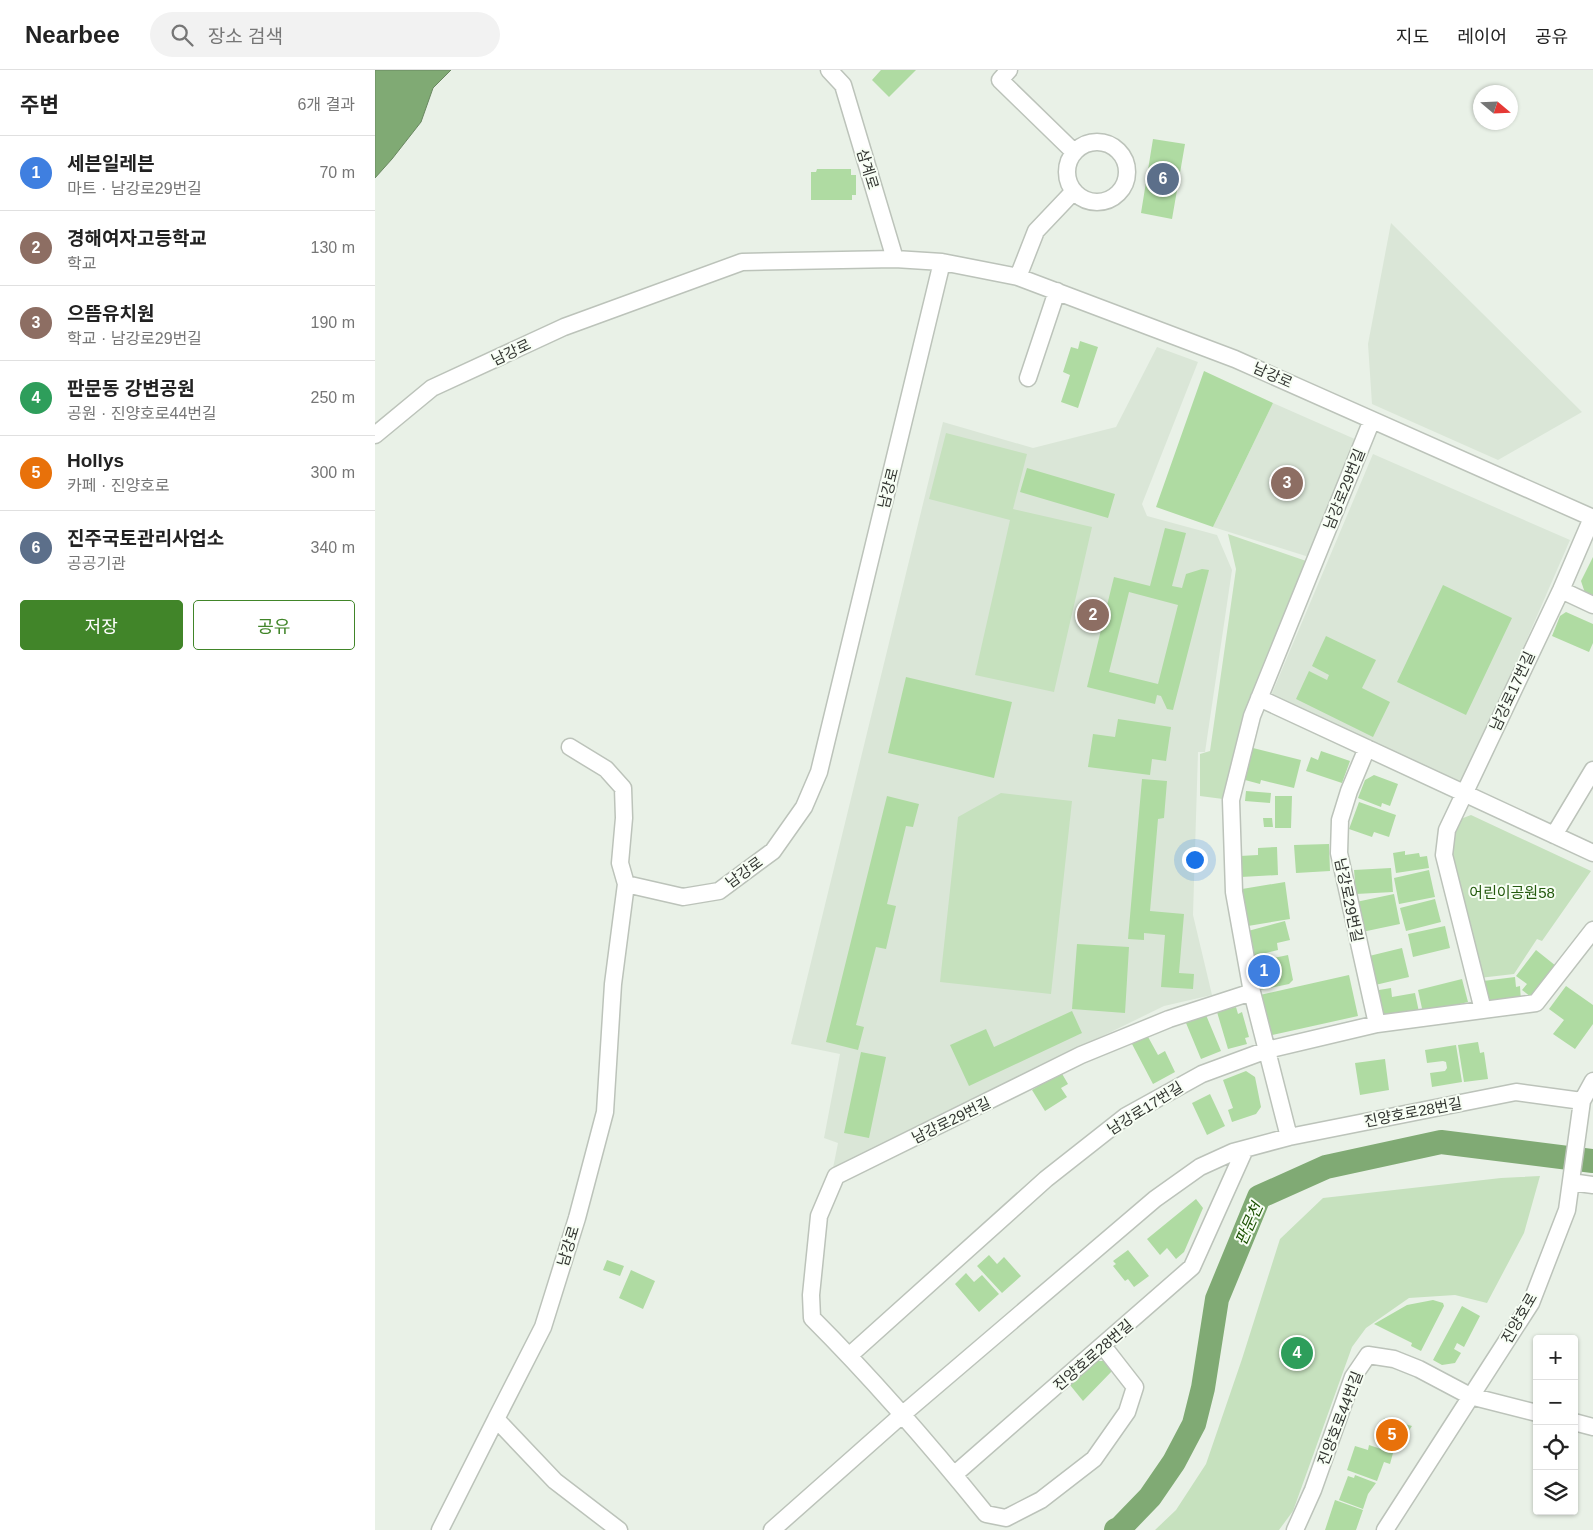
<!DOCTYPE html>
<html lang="ko">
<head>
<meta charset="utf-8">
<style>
	body { margin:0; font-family:Arial,"Noto Sans KR",sans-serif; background:#f2f2f2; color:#222 }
	.controls { position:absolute; right:15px; bottom:15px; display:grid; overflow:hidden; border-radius:5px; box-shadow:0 1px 4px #0004 }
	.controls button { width:45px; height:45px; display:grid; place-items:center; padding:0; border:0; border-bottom:1px solid #e0e0e0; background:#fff; color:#222; font:25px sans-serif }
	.compass { position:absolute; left:1098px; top:15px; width:45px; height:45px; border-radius:50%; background:#fff; box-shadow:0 1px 4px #0004; rotate:109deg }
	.you { position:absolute; left:819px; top:789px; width:18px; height:18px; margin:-12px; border:4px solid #fff; border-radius:50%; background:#1a73e8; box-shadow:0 0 0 8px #1a73e833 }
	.badge { display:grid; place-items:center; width:32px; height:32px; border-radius:50%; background:#418529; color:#fff; font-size:16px; font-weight:700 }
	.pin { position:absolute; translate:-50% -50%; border:2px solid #fff; box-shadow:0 1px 5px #0006 }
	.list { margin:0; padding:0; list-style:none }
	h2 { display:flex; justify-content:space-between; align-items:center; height:65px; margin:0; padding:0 20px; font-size:21px }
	h2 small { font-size:16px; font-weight:400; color:#767676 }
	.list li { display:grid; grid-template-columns:32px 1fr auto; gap:15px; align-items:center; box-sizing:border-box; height:75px; padding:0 20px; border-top:1px solid #e0e0e0 }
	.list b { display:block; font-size:19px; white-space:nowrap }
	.list p { margin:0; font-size:16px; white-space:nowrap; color:#767676 }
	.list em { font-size:16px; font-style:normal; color:#767676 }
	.actions { display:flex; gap:10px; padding:15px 20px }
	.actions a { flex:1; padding:11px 0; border:1px solid #418529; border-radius:5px; text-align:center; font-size:18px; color:#418529 }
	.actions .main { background:#418529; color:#fff }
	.icon { flex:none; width:28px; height:28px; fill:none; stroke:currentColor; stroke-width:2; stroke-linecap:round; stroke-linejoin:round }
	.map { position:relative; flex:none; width:1218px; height:1460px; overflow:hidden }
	header { display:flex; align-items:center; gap:30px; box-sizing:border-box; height:70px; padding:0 25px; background:#fff; border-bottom:1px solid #e0e0e0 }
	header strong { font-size:24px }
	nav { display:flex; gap:28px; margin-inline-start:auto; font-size:18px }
	.search { width:350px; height:45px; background:#f2f2f2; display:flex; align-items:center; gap:12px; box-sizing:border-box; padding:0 18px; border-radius:28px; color:#767676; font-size:19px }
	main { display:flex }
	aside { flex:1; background:#fff }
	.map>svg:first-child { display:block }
	.built { fill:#dae6d7 }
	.green { fill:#c6e1be }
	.water { fill:#80aa74; stroke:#698760 }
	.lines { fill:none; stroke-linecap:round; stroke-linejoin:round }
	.river { stroke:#80aa74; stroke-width:24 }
	.building { fill:#afdba2; fill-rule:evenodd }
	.minor-casing { stroke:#bcc3ba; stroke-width:19 }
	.minor { stroke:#fff; stroke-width:16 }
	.labels { text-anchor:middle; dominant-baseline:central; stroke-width:4; stroke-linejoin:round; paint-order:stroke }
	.street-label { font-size:15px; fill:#323531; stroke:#f7fef4 }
	.park-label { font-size:15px; fill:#23590d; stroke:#f7fef4 }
	.water-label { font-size:16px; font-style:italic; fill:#1a5000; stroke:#f7fef4 }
</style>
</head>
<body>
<header>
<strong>Nearbee</strong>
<div class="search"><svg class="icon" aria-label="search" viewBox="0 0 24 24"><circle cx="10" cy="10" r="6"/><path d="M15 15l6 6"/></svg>장소 검색</div>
<nav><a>지도</a><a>레이어</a><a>공유</a></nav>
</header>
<main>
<aside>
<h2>주변<small>6개 결과</small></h2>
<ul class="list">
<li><span class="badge" style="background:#3f7fe0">1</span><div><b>세븐일레븐</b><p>마트 · 남강로29번길</p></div><em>70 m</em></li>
<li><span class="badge" style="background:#8d6e63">2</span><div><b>경해여자고등학교</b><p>학교</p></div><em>130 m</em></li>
<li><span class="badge" style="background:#8d6e63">3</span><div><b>으뜸유치원</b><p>학교 · 남강로29번길</p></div><em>190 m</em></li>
<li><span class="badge" style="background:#2e9e5b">4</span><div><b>판문동 강변공원</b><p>공원 · 진양호로44번길</p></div><em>250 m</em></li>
<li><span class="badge" style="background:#e8710a">5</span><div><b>Hollys</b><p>카페 · 진양호로</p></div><em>300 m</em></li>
<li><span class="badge" style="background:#5c6f8a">6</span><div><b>진주국토관리사업소</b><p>공공기관</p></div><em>340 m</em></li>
</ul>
<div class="actions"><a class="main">저장</a><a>공유</a></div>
</aside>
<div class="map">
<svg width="1218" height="1460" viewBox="0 0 1218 1460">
	<rect width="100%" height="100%" fill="#e9f1e7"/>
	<path class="built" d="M1016,153l191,189 -84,48 -126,-56 -4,-60z
		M782,277l41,15 -56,142 5,12 70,19 15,35 -27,182h-7l-5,163 19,80 -48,11 -331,162 5,-25 -14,-5 16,-84 -49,-10 152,-622 90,26 83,-21z
		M898,333l84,37 -48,117 -96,-30z
		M998,384l197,86 -108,248 -192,-90z"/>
	<path class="green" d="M571,363l81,21 -14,55 79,18 -38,165 -79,-17 35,-155 -81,-21z
		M853,464l81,28 -56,134 -30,103 -23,-3v-42l10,-3 26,-182z
		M626,723l71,8 -21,193 -111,-12 18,-165z
		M1096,745l120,56 -49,70 -5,-2 -23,35 -35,4 -29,-121 8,-37z
		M1165,1106l-16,57 -37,70 -32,-8 -46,3 -43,30 -14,19 -59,164 -14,19h-124l21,-20 30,-46 36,-105 38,-120 43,-41 178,-20z"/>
	<path class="water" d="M0,0h76l-18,18 -12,34 -29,37 -17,19z"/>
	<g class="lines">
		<path class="river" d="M741,1460l4,-2 30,-31 24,-35 20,-38 9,-36 14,-89 42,-102 67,-30 115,-25 152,19"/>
	</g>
	<path class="building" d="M506,0h35l-27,27 -17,-17z
		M778,69l32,5 -13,75 -31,-6z
		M442,99h34v6h5v20h-4v5h-41v-28h5z
		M705,271l18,6 -20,61 -17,-6 9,-27 -7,-3 8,-25 7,2z
		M829,301l69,32 -60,124 -57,-20z
		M652,398l88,26 -7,24 -88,-26z
		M790,458l21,5 -14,53 10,2 4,-14 16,-5 7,1 -36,140 -6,-1 -6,-13 -4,-1 -2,9 -68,-17 27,-110 36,9zM754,522l49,13 -20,79 -49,-12z
		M1218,487v40l-8,-4 -4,-12z
		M1068,515l69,33 -46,97 -69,-33z
		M1191,542l27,12v19l-4,9 -37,-16 8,-20z
		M951,566l50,24 -14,28 28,14 -17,35 -77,-38 13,-28 18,9 2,-5 -17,-9z
		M531,607l106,25 -18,76 -106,-25z
		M743,649l53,8 -5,34 -14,-2 -2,16 -62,-8 5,-33 22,3z
		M878,678l48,12 -7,28 -33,-8 -1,4 -15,-4z
		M946,681l29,10 -8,22 -36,-12 5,-14 7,3z
		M999,705l24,9 -8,22 -8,-3 -1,4 -23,-9 7,-18z
		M767,709l25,2 -3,37 -6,1 -8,92 34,3 -5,59 15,1 -1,15 -32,-2 4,-52 -21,-2v7l-16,-1z
		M871,721l25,2 -1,10 -25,-2z
		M512,726l32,8 -6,23 -7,-1 -19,78 9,2 -10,43 -10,-2 -20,78 8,2 -6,23 -32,-8z
		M900,726h17l-1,32h-16z
		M984,732l37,13 -7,22 -15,-5 -2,5 -23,-8z
		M888,748h9l1,9h-9z
		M954,774l1,27 -34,2 -2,-28z
		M902,777l1,28 -37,2 -1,-21 18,-1v-7z
		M1030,781v4l14,-2 1,4 7,-1 2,12 -33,5 -3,-20z
		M1016,798l2,24 -37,2 -2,-24z
		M1054,800l6,27 -36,7 -5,-26z
		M910,812l5,37 -42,7 -6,-37z
		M1019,824l6,30 -38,8 -6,-30z
		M1060,829l6,23 -35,9 -6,-23z
		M910,851l5,19 -13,3 1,7 -24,6 -6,-25z
		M1070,856l5,22 -37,9 -5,-23z
		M702,874l52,3 -4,66 -53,-4z
		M1027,878l7,29 -38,9 -6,-29z
		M1161,880l20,16 -25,31 -9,-7 5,-6 -11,-8z
		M913,885l5,25 -4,4 -29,6 -5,-28z
		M974,905l9,41 -90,20 -8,-41z
		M1140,907l1,10 4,-1 1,16 -36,-1 -2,-20z
		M1087,909l6,23 -45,11 -5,-23z
		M1191,916l27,19v19l-18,25 -22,-15 11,-14 -15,-11z
		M1016,918l1,9 23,-4 4,19 -40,8 -6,-29z
		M861,937l2,7 4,-2 7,25 -4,1 2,6 -19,5 -11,-37z
		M697,941l10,22 -113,53 -19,-41 36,-16 8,18z
		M831,945l15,36 -20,8 -15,-36z
		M772,965l11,20 7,-4 10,21 -22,12 -21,-40z
		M1103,972l2,11 4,-1 4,27 -24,3 -6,-37z
		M1081,975l6,37 -30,5 -2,-14 15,-2 2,-3 -1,-6 -3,-1 -16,2 -2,-13z
		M486,982l25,5 -17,81 -25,-5z
		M1010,989l4,31 -29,5 -5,-32z
		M871,1001l9,6 6,30 -5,7 -24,8 -4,-12 5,-2 -10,-28z
		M686,1002l7,12 -7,4 6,9 -22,14 -13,-21z
		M835,1024l15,32 -18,9 -15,-32z
		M821,1129l7,9 -19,44 -8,7 -9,-11 -7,7 -13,-16z
		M753,1180l21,26 -15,11 -6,-8 -3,2 -12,-15 3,-2 -3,-3z
		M614,1185l8,9 7,-7 17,19 -19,17 -25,-27z
		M232,1190l17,6 -4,10 -17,-6z
		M256,1200l24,11 -12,28 -24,-11z
		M591,1203l8,9 8,-7 17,19 -20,18 -24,-28z
		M1058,1230l10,3 1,3 -23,45 -10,-5 1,-3 -38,-19 33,-19z
		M1087,1236l18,10 -16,31 -7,-4 -3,6 7,4 -6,10 -13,2 -9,-5z
		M720,1291h11l7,9 -30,31 -13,-16z
		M1009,1348l28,8 -16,23 -19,-5z
		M994,1375l24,8 -3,11 -6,-2 -7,19 -30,-11 8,-24 13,4z
		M980,1405l21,8 -8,11 -5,15 -24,-9 9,-24 6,2z
		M960,1430l28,10 -7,20h-31z"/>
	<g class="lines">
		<defs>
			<path id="minor" d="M454,0l14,15 52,174 47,3 76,15 217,82 358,159
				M634,0l-9,10 74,72
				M692 102a30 30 0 1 1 60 0a30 30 0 1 1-60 0Z
				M643,207l18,-46 38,-40
				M653,308l29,-87
				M0,365l57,-47 132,-61 178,-65 153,-3
				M1186,520l32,15
				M884,628l334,155
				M195,677l36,22 17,19 1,30 -4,45 6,21
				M992,678l-18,43 -9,29 -1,33 38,171
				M1179,765l39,-65
				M1108,940l-39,-155 3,-25 114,-240 31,-72
				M914,1067l-37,-145 -18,-100 -3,-92 21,-84 120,-296
				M1196,1112l22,3
				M728,1276l32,41 -8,25 -33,47 -53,41 -35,18 -20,-4c-55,-68 -112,-134 -174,-196l-1,-23 8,-79 17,-40 245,-121 88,-36 83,-27
				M475,1285l196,-176 80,-63 76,-42 65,-24 110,-26 159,-21 57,-73
				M1199,1352l19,5
				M580,1404l237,-207 53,-118
				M65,1460l56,-111
				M244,1460l-64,-49 -59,-62 47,-92 34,-109 28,-106 8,-128 13,-100 57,13 36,-6 54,-40 31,-44 15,-35 123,-510
				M397,1460l131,-116 252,-215 45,-32 33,-15 56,-15 227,-45 66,9
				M920,1460l18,-40 40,-113 15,-22 26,4 25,10 51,27 67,17
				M1010,1460l146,-227 36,-93 15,-109 11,-20"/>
		</defs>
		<use href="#minor" class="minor-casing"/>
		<use href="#minor" class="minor"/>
	</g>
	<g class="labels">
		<g class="street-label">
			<text transform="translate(493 99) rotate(73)">삼계로</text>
			<text transform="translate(136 282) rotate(-25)">남강로</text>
			<text transform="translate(898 305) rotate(24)">남강로</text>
			<text transform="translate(513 418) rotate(-76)">남강로</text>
			<text transform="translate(969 419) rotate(-68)">남강로29번길</text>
			<text transform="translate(1137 621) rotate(-65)">남강로17번길</text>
			<text transform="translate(369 802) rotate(-36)">남강로</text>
			<text transform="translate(974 830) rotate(78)">남강로29번길</text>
			<text transform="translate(770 1038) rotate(-32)">남강로17번길</text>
			<text transform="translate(1038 1042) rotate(-11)">진양호로28번길</text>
			<text transform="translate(576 1050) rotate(-26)">남강로29번길</text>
			<text transform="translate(193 1176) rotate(-73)">남강로</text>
			<text transform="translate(1144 1248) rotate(-60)">진양호로</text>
			<text transform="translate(718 1285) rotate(-41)">진양호로28번길</text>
			<text transform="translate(965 1348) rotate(-69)">진양호로44번길</text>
		</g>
		<g class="park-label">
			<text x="1137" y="822">어린이공원58</text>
		</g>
		<g class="water-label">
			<text transform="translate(874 1154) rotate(-66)">판문천</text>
		</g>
	</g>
</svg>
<div class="controls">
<button>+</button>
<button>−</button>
<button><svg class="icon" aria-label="locate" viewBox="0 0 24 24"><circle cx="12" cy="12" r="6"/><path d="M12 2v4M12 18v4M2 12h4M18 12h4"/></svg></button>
<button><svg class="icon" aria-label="layers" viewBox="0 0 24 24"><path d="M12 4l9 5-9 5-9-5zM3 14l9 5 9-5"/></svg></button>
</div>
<svg class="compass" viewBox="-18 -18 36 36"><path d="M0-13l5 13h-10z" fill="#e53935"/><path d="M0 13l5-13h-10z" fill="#767676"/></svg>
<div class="you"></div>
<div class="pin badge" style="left:889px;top:901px;background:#3f7fe0">1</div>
<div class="pin badge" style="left:718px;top:545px;background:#8d6e63">2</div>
<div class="pin badge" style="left:912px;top:413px;background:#8d6e63">3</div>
<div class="pin badge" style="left:922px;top:1283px;background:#2e9e5b">4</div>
<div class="pin badge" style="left:1017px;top:1365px;background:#e8710a">5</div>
<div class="pin badge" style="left:788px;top:109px;background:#5c6f8a">6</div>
</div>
</main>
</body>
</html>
